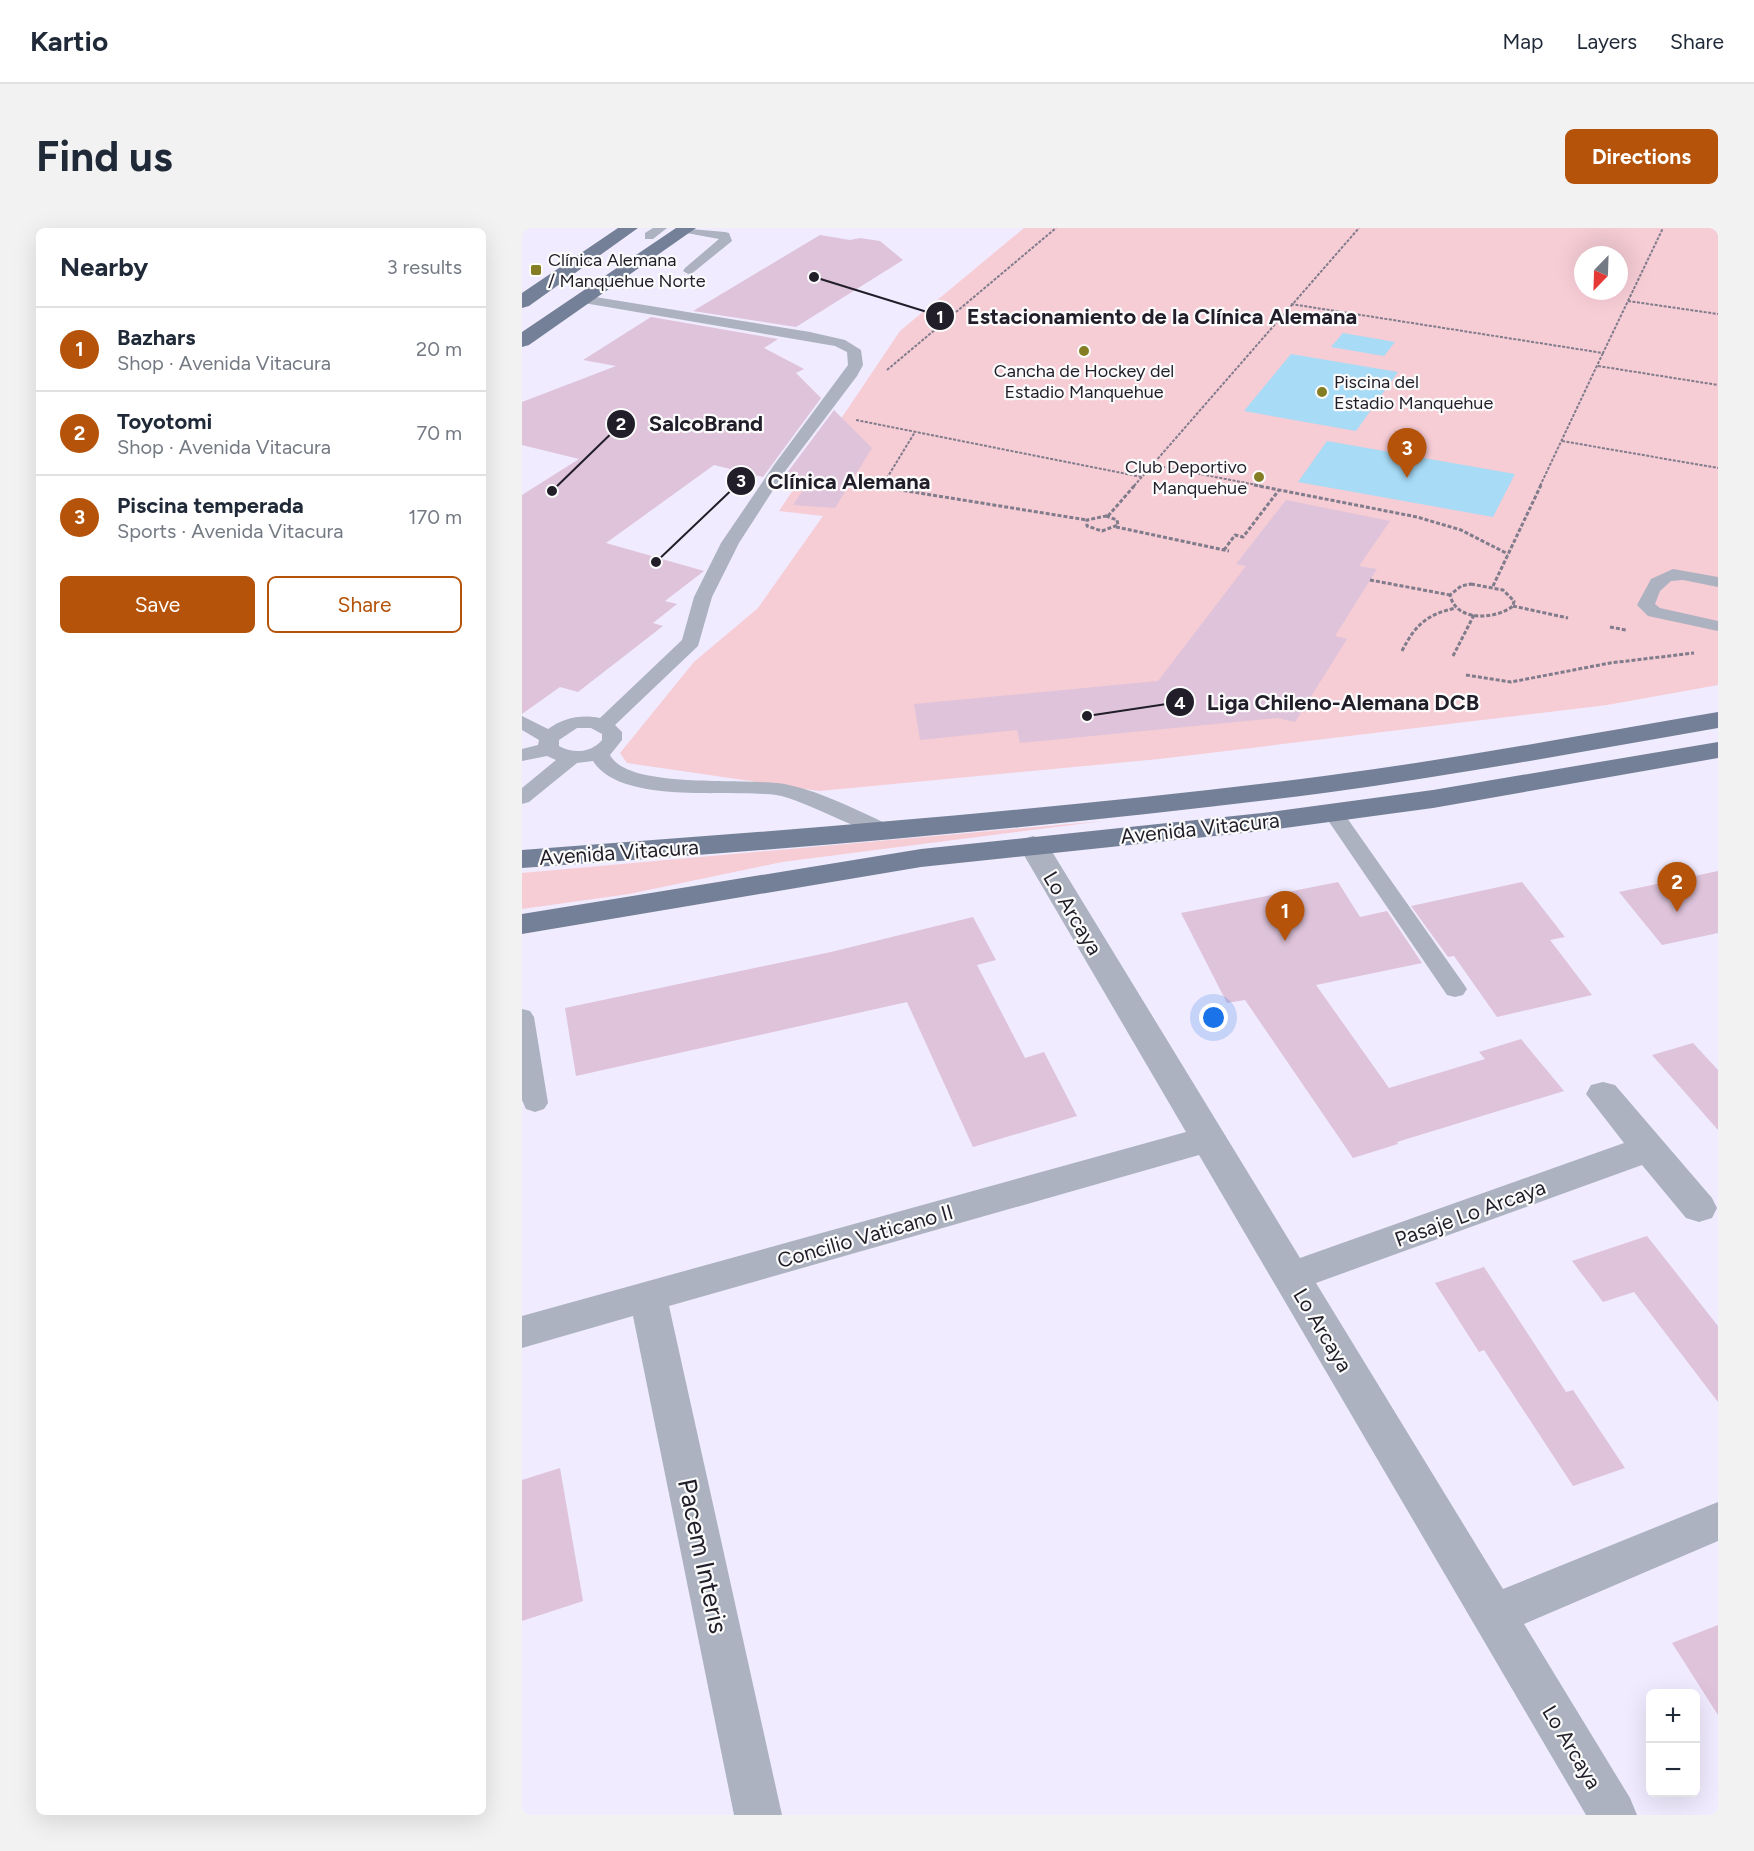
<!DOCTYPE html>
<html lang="en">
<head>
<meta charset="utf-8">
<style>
	body { margin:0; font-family:Figtree,sans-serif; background:#f2f2f3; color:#1f2937 }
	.controls { position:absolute; right:18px; bottom:18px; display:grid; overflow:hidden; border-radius:9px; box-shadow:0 6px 24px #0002 }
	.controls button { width:54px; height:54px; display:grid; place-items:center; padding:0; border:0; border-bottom:2px solid #e0e1e3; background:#fff; color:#1f2937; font:30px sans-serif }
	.compass { position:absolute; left:1052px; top:18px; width:54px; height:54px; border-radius:50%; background:#fff; box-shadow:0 6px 24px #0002; rotate:203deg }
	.you { position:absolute; left:692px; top:790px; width:21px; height:21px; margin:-15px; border:4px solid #fff; border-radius:50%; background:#1a73e8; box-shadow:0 0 0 9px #1a73e833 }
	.badge { display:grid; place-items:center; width:39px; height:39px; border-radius:50%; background:#b45309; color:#fff; font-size:20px; font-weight:700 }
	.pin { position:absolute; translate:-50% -50px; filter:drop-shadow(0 2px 3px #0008) }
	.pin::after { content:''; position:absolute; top:32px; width:21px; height:18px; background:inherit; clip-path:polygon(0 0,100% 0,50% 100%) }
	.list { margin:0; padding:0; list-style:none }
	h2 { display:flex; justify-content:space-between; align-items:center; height:78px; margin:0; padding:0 24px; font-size:26px }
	h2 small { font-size:20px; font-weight:400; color:#747a83 }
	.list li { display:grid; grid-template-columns:39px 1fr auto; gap:18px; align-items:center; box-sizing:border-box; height:84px; padding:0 24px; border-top:2px solid #e0e1e3 }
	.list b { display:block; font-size:22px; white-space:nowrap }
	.list p { margin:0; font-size:20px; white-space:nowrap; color:#747a83 }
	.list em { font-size:20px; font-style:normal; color:#747a83 }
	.actions { display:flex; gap:12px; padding:18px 24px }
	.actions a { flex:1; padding:14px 0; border:2px solid #b45309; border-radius:9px; text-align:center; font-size:21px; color:#b45309 }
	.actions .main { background:#b45309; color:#fff }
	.map { position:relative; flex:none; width:1196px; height:1587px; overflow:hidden; border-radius:9px }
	header { display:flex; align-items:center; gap:36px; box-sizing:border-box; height:84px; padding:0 30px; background:#fff; border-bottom:2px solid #e0e1e3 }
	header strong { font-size:28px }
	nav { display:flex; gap:33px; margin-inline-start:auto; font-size:21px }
	.intro { display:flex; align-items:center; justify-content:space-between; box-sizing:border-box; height:144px; padding:0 36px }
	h1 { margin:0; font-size:42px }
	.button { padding:15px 27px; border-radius:9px; background:#b45309; color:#fff; font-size:21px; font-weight:700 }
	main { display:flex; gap:36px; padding:0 36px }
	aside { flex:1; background:#fff; border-radius:9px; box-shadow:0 6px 24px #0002 }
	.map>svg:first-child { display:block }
	.green { fill:#f6ccd5; fill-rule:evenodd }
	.water { fill:#a7dbf6 }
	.building { fill:#dec3da }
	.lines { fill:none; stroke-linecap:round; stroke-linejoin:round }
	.path-far1 { stroke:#807c8b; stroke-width:2; stroke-dasharray:3 1.5; stroke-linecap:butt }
	.path { stroke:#807c8b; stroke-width:3; stroke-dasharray:4 2; stroke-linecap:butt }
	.service { fill:#acb2bf; fill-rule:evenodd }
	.minor { fill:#acb2bf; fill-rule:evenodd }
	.primary { fill:#748097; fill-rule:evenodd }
	.poi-dot { fill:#857d24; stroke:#fbfbfb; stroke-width:2 }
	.labels { text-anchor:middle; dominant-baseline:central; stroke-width:4.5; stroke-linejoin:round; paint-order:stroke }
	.far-poi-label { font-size:18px; fill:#211e29; stroke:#fbfbfb; text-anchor:start }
	.street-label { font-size:21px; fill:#211e29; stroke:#fbfbfb }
	.near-street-label { font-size:26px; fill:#211e29; stroke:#fbfbfb }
	.leader { fill:none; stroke:#211e29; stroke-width:2 }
	.callout-dot { fill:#211e29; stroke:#fbfbfb; stroke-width:2 }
	.mark-label { font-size:18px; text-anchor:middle; font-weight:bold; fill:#fff }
	.callout-label { font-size:22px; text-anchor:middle; font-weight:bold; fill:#211e29; stroke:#fbfbfb; stroke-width:4.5; stroke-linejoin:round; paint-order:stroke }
</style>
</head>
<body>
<header>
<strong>Kartio</strong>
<nav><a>Map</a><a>Layers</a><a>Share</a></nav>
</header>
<div class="intro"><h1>Find us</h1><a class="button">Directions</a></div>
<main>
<aside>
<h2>Nearby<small>3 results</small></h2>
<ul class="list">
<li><span class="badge">1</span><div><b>Bazhars</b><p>Shop · Avenida Vitacura</p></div><em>20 m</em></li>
<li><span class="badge">2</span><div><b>Toyotomi</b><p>Shop · Avenida Vitacura</p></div><em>70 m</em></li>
<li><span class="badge">3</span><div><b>Piscina temperada</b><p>Sports · Avenida Vitacura</p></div><em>170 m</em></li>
</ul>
<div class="actions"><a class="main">Save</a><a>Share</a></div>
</aside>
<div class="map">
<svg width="1196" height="1587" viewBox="0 0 1196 1587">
	<rect width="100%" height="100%" fill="#f0ebfe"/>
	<path class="green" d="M502,0h694v457l-111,20 -448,54 -340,32 -192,-28 -7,-10 74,-91 64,-54 65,-92 -44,-5 121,-180zM1061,27h36v36h-36z
		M581,593l-321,41 -153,32 -107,15v-36z"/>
	<path class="water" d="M821,105l52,9 -11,14 -53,-9z
		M769,126l107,18 -42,59 -112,-20z
		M805,213l188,33 -22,43 -195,-35z"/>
	<path class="building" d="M298,7l30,5 10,-2 20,3 23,19 -107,67 -103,-16z
		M129,89l127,22 -14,9 40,21 -8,4 25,25 -58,79 -49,-12 -108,78 98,28 -39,30 12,3 -24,19 10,3 -85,66 -18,-5 -38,27v-219l57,-36 -57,-14v-43l94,-36 -33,-6z
		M312,182l38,38 -37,60 -42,-3 12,-18 -24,-6z
		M764,272l104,21 -31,45 18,3 -42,67 12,3 -52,83 -18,-4 -257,25 -3,-13 -97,10 -6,-36 244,-23 88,-115 -10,-2z
		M1196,643v62l-56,12 -43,-53z
		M816,654l22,35 27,-6 35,52 -106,22 73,103 96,-29 -6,-7 42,-13 43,52 -167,51 1,2 -45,14 -108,-158 -18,3 -46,-90z
		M1000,654l43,55 -15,3 42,55 -95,22 -43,-61 -6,1 -37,-51z
		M451,689l23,43 -19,5 48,93 19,-6 33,64 -104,31 -66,-145 -331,74 -11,-68 266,-56z
		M1171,815l25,27v60l-66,-75z
		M1125,1008l71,90v76l-84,-110 -31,10 -31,-41z
		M962,1039l82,125 7,-2 52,78 -52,18 -89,-136 -5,2 -44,-69z
		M38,1240l23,133 -61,20v-141z
		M1196,1397v90l-46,-72z"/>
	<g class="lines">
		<path class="path-far1" d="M1106,73l90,13
			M769,76l312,49 60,-125
			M1076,138l120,19
			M365,142l169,-142
			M334,192l286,57
			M1040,213l156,27
			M631,237l109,21
			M360,258l33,-54
			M612,258l225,-258
			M1018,258l63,-133"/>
		<path class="path" d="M361,257l-1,2 205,33
			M732,257l163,32 44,13 47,24
			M584,288l11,4 1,5 -16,6 -15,-5v-6z
			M586,288l27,-31
			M594,299l113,24
			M702,322l11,-15 8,2 36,-47
			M848,352l80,15
			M949,356l32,6 11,11 -1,5c-18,14 -57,16 -63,-11l11,-9z
			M971,358l48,-101
			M991,378l55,12
			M1088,399l16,3
			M880,423c13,-26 25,-37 54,-43
			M931,428l21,-41
			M944,447l45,7 99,-19 84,-10"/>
		<path class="service" d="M131,0h14l-14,11h-8v-6z
			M157,0l46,4 4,1 3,8 -42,34 -7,-4 2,-3 34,-29 -38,-7z
			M61,67l227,37 35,8 16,10 2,15 -6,11 -71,94 -47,73 -27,54 -14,49 -83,79 7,7v8l-12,15c19,36 138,21 179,30 35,8 66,24 98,39l3,5 -3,5c-18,4 -83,-35 -111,-39 -47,-6 -156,10 -183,-34l-16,2 -48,39 -7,2v-16l34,-28 -9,-4 -25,5v-12l16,-4 1,-5 -17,-10v-14l26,13c15,-11 33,-15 52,-11l82,-78 12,-43 27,-54 53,-78 74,-100 -1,-13 -12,-6 -257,-44 -2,-3zM55,500h14l11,6v6c-11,13 -29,14 -43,6v-6z
			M1151,341l45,8v10l-35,-7 -12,1 -11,10 -5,13 5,4 58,13v10l-70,-15 -11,-11 14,-26z
			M811,579l7,1 123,175 4,6 -4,6 -8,2 -8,-2 -124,-182 3,-5z
			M0,781l8,2 4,6 14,86 -4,6 -9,3 -9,-3 -4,-9z"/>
		<path class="minor" d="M511,608l10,3 5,6 252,413 324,-115 -38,-49 5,-9 12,-3 12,3 97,113 5,10 -5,10 -13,4 -13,-4 -44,-53 -326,118 187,306 215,-87v39l-194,83 106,174 7,17h-51l-387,-660 -530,151 113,509h-48l-101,-499 -111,32v-32l664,-184 -168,-287 5,-6z"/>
		<path class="primary" d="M96,0h20l-109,78 -7,2v-15z
			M154,0h20l-167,117 -7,2v-15z
			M1196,484v16c-131,23 -262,47 -394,65 -267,34 -534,56 -802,75v-18c268,-20 535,-40 802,-74 132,-17 263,-42 394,-64z
			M1196,514v16l-285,50 -171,23 -341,36 -399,67v-20l399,-65 341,-36 171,-23z"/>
	</g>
	<g class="poi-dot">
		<rect x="8" y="36" width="12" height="12" rx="3"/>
		<circle cx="562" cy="123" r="6"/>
		<circle cx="800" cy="164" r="6"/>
		<circle cx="737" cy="249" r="6"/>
	</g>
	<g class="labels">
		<g class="far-poi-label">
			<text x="26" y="32">Clínica Alemana<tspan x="26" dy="21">/ Manquehue Norte</tspan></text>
			<text x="562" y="143" text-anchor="middle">Cancha de Hockey del<tspan x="562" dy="21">Estadio Manquehue</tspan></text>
			<text x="812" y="154">Piscina del<tspan x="812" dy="21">Estadio Manquehue</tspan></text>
			<text x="725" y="239" text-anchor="end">Club Deportivo<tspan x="725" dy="21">Manquehue</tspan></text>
		</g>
		<g class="street-label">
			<text transform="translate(678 600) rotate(-6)">Avenida Vitacura</text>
			<text transform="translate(97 624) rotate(-4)">Avenida Vitacura</text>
			<text transform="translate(551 685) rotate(59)">Lo Arcaya</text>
			<text transform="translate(948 985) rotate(-20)">Pasaje Lo Arcaya</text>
			<text transform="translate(343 1008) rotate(-16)">Concilio Vaticano II</text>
			<text transform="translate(801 1102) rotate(59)">Lo Arcaya</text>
			<text transform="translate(1050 1519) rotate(59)">Lo Arcaya</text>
		</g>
		<g class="near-street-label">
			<text transform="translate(181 1328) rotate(78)">Pacem Interis</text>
		</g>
	</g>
	<path class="leader" d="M292 49L418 88M30 263L99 196M134 334L219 253M565 488L658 474"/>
	<g class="callout-dot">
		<circle cx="292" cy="49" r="6"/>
		<circle cx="30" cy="263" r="6"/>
		<circle cx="134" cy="334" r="6"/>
		<circle cx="565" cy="488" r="6"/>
		<circle cx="418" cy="88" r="15"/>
		<circle cx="99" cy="196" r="15"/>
		<circle cx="219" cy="253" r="15"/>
		<circle cx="658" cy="474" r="15"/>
	</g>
	<g class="mark-label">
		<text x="418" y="95">1</text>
		<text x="99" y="202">2</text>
		<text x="219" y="259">3</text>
		<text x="658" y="481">4</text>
	</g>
	<g class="callout-label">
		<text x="640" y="96">Estacionamiento de la Clínica Alemana</text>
		<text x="184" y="203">SalcoBrand</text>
		<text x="327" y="261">Clínica Alemana</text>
		<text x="821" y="482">Liga Chileno-Alemana DCB</text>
	</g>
</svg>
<div class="controls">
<button>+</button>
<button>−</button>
</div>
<svg class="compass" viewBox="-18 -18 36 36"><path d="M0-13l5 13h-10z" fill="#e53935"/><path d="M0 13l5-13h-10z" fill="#747a83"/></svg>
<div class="you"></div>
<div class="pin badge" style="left:763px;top:713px">1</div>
<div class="pin badge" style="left:1155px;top:684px">2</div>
<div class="pin badge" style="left:885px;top:250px">3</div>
</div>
</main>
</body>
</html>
